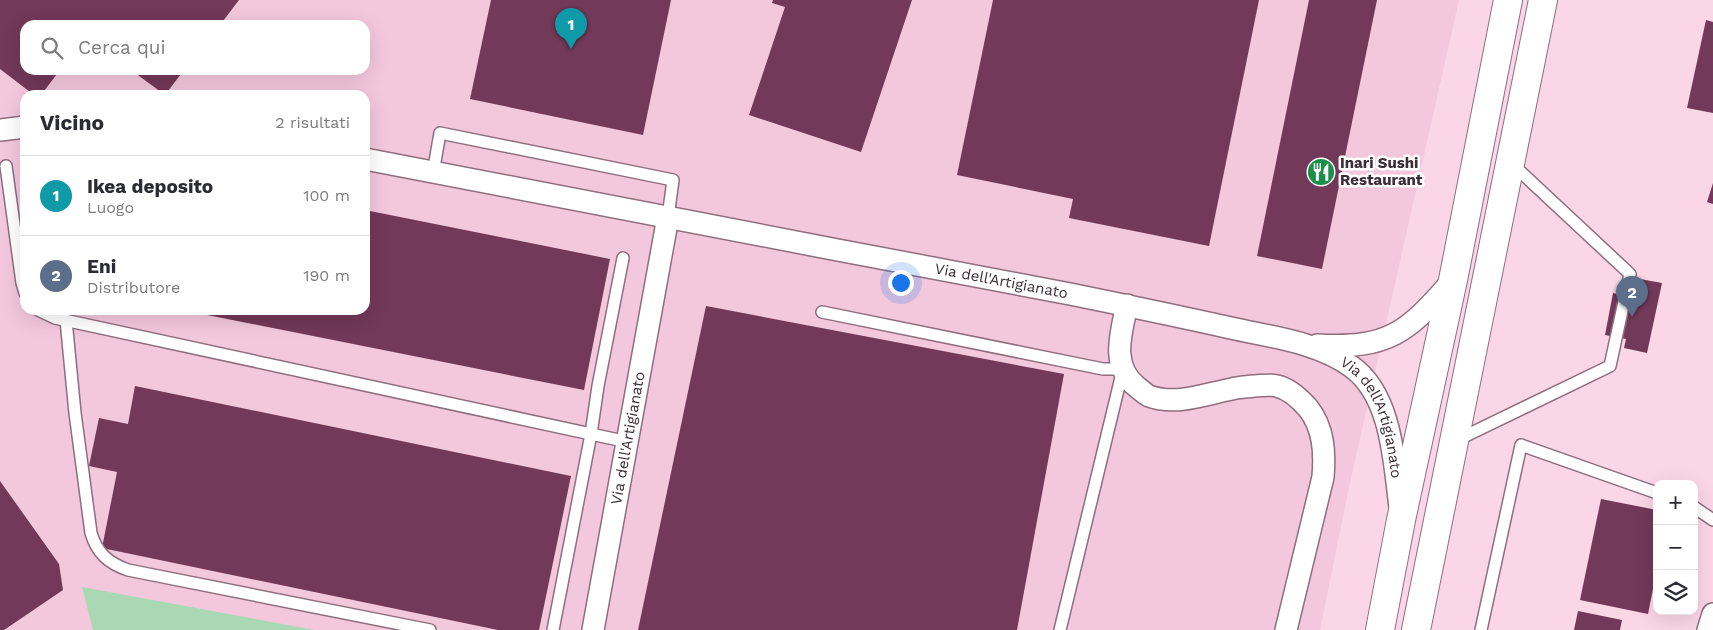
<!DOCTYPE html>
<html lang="it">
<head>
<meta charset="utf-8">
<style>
	body { margin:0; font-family:"Work Sans",sans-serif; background:#f2f2f3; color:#2b2b33 }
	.controls { position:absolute; right:15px; bottom:15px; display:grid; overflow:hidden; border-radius:10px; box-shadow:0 5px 20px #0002 }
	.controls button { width:45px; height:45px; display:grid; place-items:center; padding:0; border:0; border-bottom:1px solid #e1e1e2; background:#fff; color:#2b2b33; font:25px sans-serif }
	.you { position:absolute; left:900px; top:282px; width:18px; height:18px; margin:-12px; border:4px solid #fff; border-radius:50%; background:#1a73e8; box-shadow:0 0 0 8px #1a73e833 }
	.badge { display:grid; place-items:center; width:32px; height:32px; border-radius:50%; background:#1b8e47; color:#fff; font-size:16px; font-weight:700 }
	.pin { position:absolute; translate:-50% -41px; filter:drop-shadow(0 1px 2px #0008) }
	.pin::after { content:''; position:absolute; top:26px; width:18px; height:15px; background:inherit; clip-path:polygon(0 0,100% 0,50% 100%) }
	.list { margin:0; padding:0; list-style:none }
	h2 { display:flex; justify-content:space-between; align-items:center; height:65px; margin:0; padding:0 20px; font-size:21px }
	h2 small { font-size:16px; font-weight:400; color:#7c7c81 }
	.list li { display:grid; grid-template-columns:32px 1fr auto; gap:15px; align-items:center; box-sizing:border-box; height:80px; padding:0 20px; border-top:1px solid #e1e1e2 }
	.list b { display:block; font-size:19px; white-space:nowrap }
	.list p { margin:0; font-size:16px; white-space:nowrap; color:#7c7c81 }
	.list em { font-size:16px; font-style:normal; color:#7c7c81 }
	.icon { flex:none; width:28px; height:28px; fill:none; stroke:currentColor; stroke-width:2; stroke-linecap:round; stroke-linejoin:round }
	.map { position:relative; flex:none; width:1713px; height:630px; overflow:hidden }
	.search { position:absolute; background:#fff; box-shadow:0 5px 20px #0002; left:20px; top:20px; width:350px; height:55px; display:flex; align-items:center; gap:12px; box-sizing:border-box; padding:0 18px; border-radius:15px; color:#7c7c81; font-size:19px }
	.panel { position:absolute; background:#fff; box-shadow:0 5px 20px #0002; left:20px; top:90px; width:350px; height:225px; border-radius:15px }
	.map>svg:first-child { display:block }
	.built { fill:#f3c7dc; fill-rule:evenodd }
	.green { fill:#abd8b4 }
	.building { fill:#723958 }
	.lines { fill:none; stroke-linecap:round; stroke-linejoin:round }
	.service-casing { stroke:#8f6e7e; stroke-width:14 }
	.minor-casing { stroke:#8f6e7e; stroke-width:24 }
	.secondary-casing { stroke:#8f6e7e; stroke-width:30 }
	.service { stroke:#fff; stroke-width:11 }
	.minor { stroke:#fff; stroke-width:21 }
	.secondary { stroke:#fff; stroke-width:28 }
	.labels { text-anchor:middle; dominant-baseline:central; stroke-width:5; stroke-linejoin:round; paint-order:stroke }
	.poi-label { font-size:15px; font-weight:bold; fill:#3b2d34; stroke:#fff; text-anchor:start }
	.street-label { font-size:15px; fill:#3b2d34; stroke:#fff }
</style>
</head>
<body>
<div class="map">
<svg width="1713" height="630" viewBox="0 0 1713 630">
	<rect width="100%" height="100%" fill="#fbd6e7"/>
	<path class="built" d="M0,0h1459l-110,487 -29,143h-1320zM25,25h340v45h-340zM25,95h340v215h-340z"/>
	<path class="green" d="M82,587l233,43h-222z"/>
	<path class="building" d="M0,0h239l-19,25h-195v45h35l-19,25h-7l-34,-26z
		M491,0h180l-28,135 -173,-36z
		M773,0h139l-51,152 -112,-37 36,-108 -13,-4z
		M993,0h266l-50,246 -140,-28 4,-19 -116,-24z
		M1309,0h68l-55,269 -65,-13z
		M1706,20l7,2v91l-26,-5z
		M131,70h53l-19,25z
		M1713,183v21l-6,-2z
		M365,210l245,49 -26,131 -397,-79 178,-1z
		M1640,279l22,4 -15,70 -23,-5 2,-9 -21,-4 8,-42 23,5z
		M706,306l358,68 -47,256h-379z
		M135,386l436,90 -32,154h-41l-396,-82 15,-76 -28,-6 10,-48 29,6z
		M0,481l59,83 4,26 -59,40h-4z
		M1601,499l56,11v59l-9,45 -68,-14z
		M1578,611l44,9 -2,10h-46z"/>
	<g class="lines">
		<defs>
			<path id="service" d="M6,166l16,117 3,10
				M433,173l7,-40 233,47 -5,37
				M38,310l17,8 573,124
				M822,312l281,57h20l-63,261
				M66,320l9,93 16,120c6,20 17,30 37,37l302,60
				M1455,441l155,-75 20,-92 -119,-111
				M1694,507l19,13
				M553,630l38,-196 7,-48 25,-128
				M1481,630l40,-185 136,48"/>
			<g id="minor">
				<path d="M0,130l25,-3"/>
				<path id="s1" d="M365,159c235,47 470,90 705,135 54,11 107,22 161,34 40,9 87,14 121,39 40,29 42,95 48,140"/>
				<path d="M1127,305c-6,28 -17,61 10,82 4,3 8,7 12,9 27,10 56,-2 83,-7 7,-2 15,-2 22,-3 7,0 16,-2 23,0 13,3 23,13 31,22 16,20 17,45 15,69l-37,153"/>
				<path d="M1317,345c72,4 90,-12 136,-65"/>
				<path id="s2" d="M593,630l75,-413"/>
				<path d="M1708,630l5,-16"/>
			</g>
			<path id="secondary" d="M1380,630l21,-110 52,-240 55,-280
				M1416,630l127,-630"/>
		</defs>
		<use href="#service" class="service-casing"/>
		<use href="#minor" class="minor-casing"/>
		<use href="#secondary" class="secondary-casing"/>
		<use href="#service" class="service"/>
		<use href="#minor" class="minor"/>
		<use href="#secondary" class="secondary"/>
	</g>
	<defs>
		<symbol id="restaurant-disc" viewBox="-11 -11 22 22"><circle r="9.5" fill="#1b8e47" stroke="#fff"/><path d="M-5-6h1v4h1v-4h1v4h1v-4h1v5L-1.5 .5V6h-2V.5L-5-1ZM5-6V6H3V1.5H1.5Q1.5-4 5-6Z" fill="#fff"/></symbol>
	</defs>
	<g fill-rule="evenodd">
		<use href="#restaurant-disc" x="1305" y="156" width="32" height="32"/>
	</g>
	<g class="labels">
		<g class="poi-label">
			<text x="1340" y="163">Inari Sushi<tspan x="1340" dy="17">Restaurant</tspan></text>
		</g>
		<g class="street-label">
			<text stroke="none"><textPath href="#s1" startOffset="648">Via dell'Artigianato</textPath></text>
			<text stroke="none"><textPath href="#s1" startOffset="1066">Via dell'Artigianato</textPath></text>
			<text stroke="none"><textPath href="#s2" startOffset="195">Via dell'Artigianato</textPath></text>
		</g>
	</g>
</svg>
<div class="controls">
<button>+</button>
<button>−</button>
<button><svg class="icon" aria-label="layers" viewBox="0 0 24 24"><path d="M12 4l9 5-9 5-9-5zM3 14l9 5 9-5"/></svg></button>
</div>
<div class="you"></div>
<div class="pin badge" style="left:571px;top:49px;background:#0f9aa8">1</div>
<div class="pin badge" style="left:1632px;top:317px;background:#5c6f8a">2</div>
<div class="search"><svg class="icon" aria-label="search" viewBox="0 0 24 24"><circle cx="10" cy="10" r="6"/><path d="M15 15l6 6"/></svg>Cerca qui</div>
<section class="panel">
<h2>Vicino<small>2 risultati</small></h2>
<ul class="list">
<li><span class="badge" style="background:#0f9aa8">1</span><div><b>Ikea deposito</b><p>Luogo</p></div><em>100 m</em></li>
<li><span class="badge" style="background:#5c6f8a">2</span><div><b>Eni</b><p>Distributore</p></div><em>190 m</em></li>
</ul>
</section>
</div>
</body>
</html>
